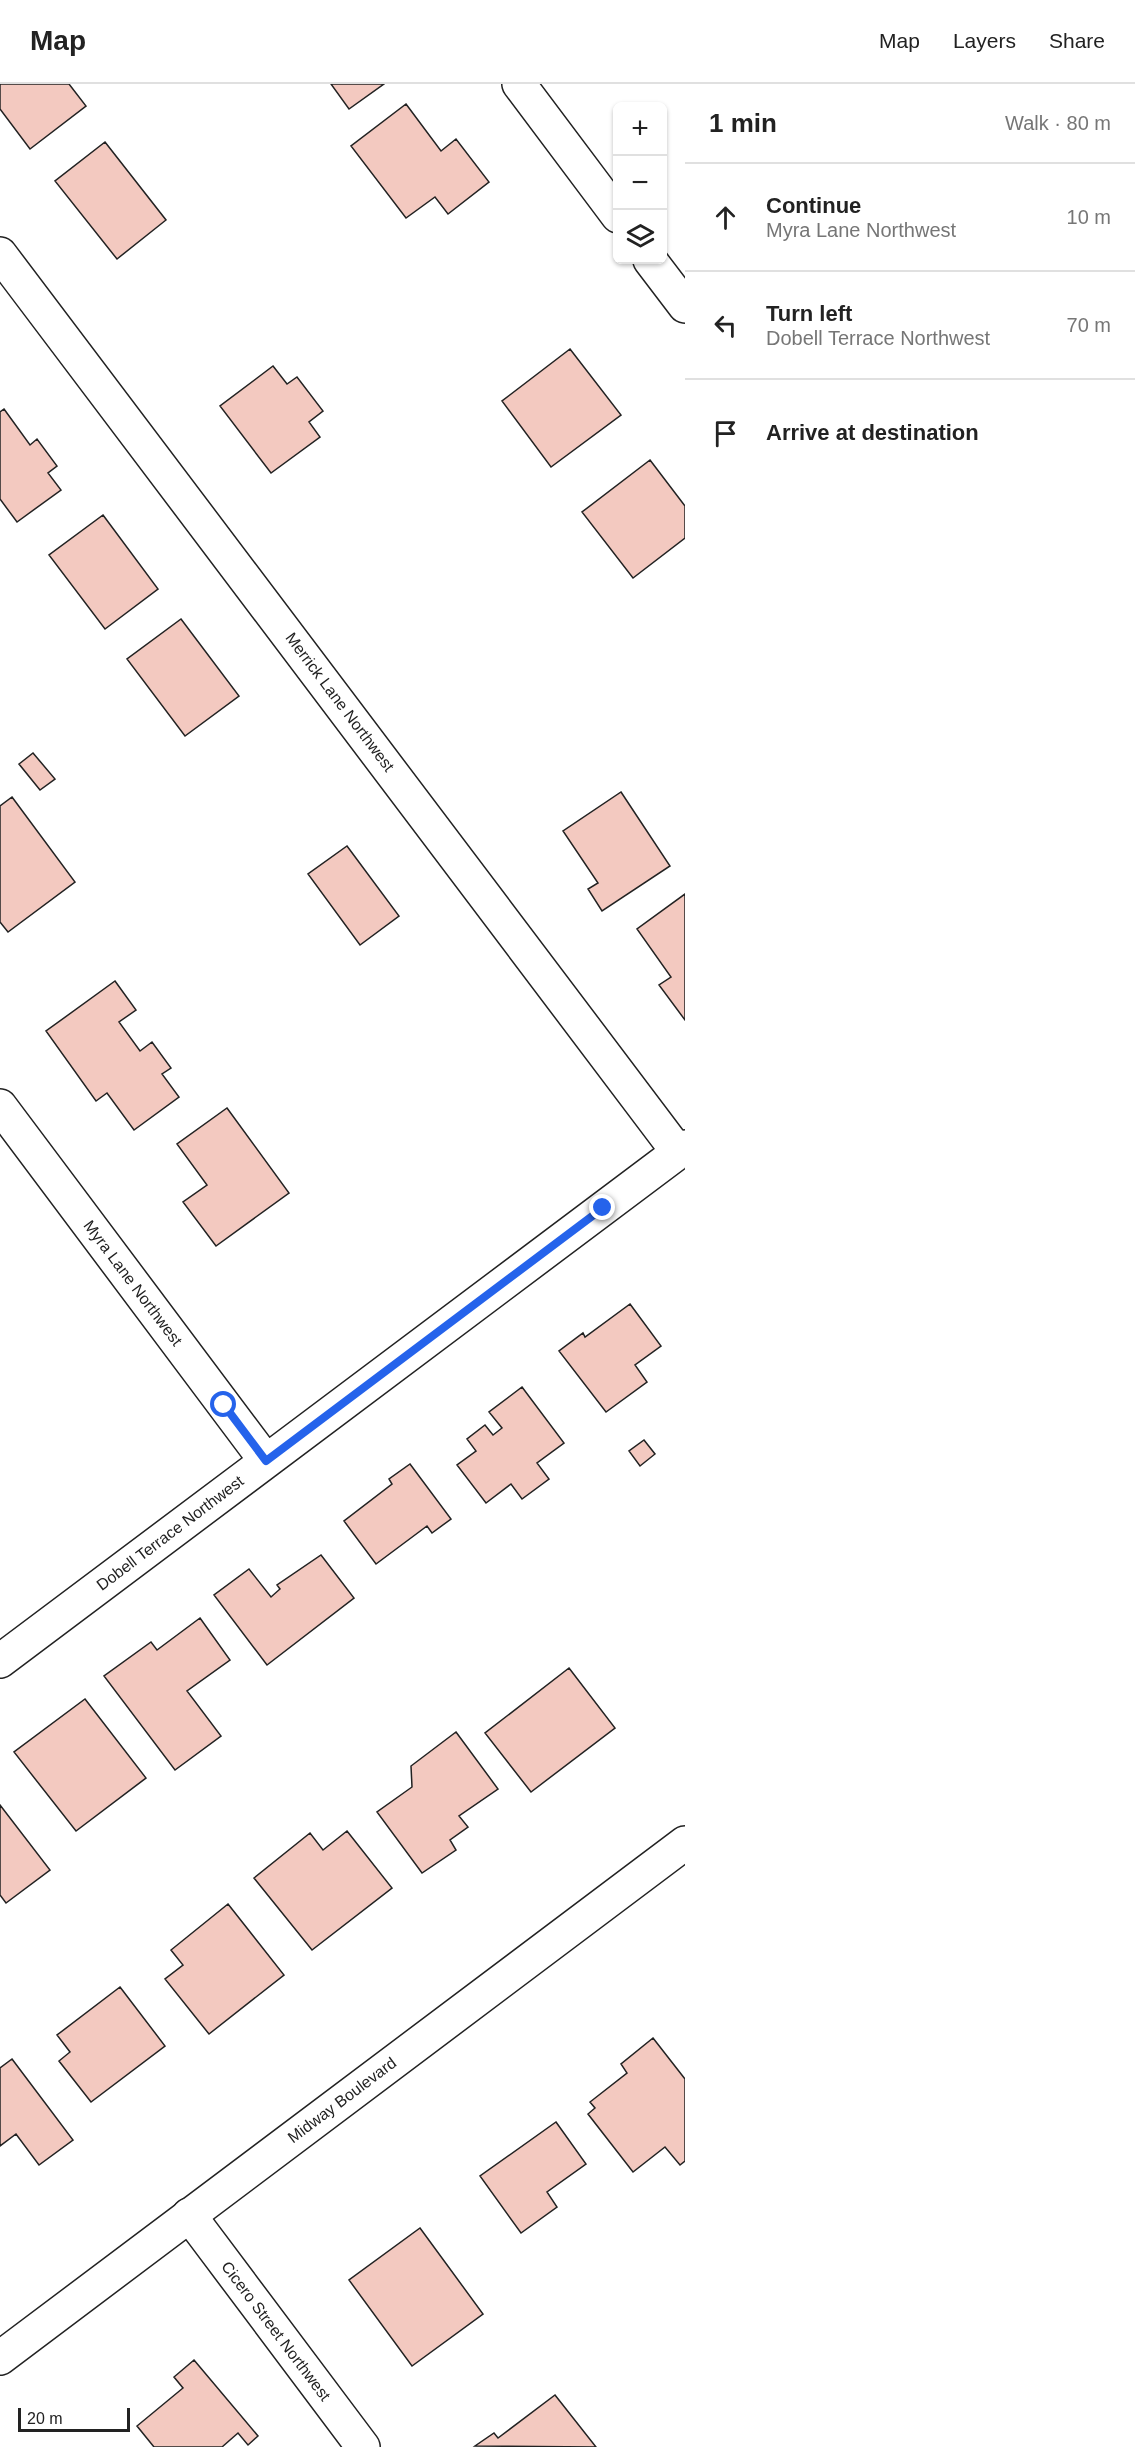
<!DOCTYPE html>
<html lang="en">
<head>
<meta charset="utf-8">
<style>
	body { margin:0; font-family:Helvetica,sans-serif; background:#f6f6f6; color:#222 }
	.controls { position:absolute; right:18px; top:18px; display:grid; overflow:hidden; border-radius:9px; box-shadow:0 2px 4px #0004 }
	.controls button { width:54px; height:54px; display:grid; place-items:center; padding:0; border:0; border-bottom:2px solid #e0e0e0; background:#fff; color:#222; font:30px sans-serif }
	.scale { position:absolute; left:18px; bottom:15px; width:112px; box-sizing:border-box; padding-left:6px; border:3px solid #222; border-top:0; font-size:16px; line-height:21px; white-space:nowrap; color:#222; -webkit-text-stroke:4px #fff; paint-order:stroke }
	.stop { position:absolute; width:18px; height:18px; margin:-14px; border:4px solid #2563eb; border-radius:50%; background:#fff }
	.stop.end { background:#2563eb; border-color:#fff; box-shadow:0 2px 6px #0008 }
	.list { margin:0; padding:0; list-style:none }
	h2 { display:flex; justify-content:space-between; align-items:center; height:78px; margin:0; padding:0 24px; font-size:26px }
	h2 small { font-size:20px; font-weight:400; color:#767676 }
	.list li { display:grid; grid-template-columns:39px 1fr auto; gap:18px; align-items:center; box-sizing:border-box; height:108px; padding:0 24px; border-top:2px solid #e0e0e0 }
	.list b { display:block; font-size:22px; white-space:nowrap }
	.list p { margin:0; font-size:20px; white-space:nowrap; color:#767676 }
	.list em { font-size:20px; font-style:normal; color:#767676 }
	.icon { flex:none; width:33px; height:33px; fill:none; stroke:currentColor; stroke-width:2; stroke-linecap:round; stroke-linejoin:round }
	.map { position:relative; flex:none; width:685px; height:2363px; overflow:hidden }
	header { display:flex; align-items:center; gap:36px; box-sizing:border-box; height:84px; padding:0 30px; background:#fff; border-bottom:2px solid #e0e0e0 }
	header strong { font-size:28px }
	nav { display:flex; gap:33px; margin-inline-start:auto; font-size:21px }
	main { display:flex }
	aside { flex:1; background:#fff }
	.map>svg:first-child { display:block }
	.building { fill:#f3c9c0; stroke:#222; stroke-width:1.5 }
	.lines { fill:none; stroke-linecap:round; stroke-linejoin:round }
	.minor-casing { stroke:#222; stroke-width:36 }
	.tertiary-casing { stroke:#222; stroke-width:36 }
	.minor { stroke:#fff; stroke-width:33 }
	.tertiary { stroke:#fff; stroke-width:33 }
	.route { stroke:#2563eb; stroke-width:8 }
	.labels { text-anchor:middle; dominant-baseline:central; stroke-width:4.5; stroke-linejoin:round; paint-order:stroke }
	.street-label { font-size:16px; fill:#222; stroke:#fff }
</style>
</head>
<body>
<header>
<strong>Map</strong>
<nav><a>Map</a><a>Layers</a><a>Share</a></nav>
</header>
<main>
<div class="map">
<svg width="685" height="2363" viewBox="0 0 685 2363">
	<rect width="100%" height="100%" fill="#fff"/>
	<path class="building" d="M0,0h69l17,22 -56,43 -30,-40z
		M331,0h53l-35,25z
		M406,20l35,47 15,-12 33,43 -41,32 -13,-17 -29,21 -55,-72z
		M105,58l61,78 -49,39 -62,-78z
		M570,265l51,66 -70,52 -49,-66z
		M273,282l14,18 10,-7 26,34 -14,11 11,15 -49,36 -51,-67z
		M4,325l26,36 7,-6 20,27 -9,7 13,17 -44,32 -17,-23v-87z
		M650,376l35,46v32l-52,40 -51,-66z
		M103,431l55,74 -53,40 -56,-74z
		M181,535l58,77 -54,40 -58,-77z
		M33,669l22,26 -15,11 -21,-26z
		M621,708l49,74 -68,45 -14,-22 10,-6 -35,-52z
		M12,713l63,85 -67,50 -8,-10v-116z
		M347,762l52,70 -39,29 -52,-71z
		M685,810v126l-26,-35 12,-8 -34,-48z
		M115,897l21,29 -17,12 21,29 12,-9 19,26 -9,6 17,23 -45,33 -27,-37 -11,8 -50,-70z
		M227,1024l62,85 -73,53 -33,-44 24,-17 -30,-41z
		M630,1220l31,42 -26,19 12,17 -41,30 -47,-61 24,-18 2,4z
		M522,1303l42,56 -27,20 12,16 -27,20 -11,-15 -25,19 -29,-38 19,-14 -9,-12 18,-14 8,10 9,-7 -13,-16z
		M644,1356l11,14 -15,12 -11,-15z
		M410,1380l41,55 -19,14 -5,-7 -51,38 -32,-43 48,-37 -3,-5z
		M321,1471l33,43 -87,67 -53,-70 35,-26 22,28 9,-8 -3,-4z
		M200,1534l30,42 -43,31 34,45 -46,34 -71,-94 47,-34 6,8z
		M569,1584l46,60 -84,64 -46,-59z
		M85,1615l61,79 -70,53 -62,-79z
		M456,1648l42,57 -39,27 9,11 -18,13 6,10 -34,23 -45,-61 35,-25 -1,-21z
		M0,1721l50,65 -44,33 -6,-8z
		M347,1747l45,57 -80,62 -58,-72 56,-45 13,17z
		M228,1820l56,71 -75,59 -44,-55 18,-14 -12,-15z
		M120,1903l45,59 -74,56 -32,-41 11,-9 -13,-17z
		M653,1954l32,41v82l-5,4 -15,-18 -32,25 -45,-58 7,-6 -5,-6 37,-29 -6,-9z
		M12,1975l61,81 -34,25 -23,-31 -16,12v-78z
		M556,2038l30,42 -39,28 10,15 -36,26 -41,-57z
		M420,2144l63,86 -71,52 -63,-86z
		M194,2276l64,76 -10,9 -10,-12 -16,14h-68l-17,-21 46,-38 -9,-11z
		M555,2311l41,52 -121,-1 19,-13 4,5z"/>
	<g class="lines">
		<defs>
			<path id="minor" d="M519,0l99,132
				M0,170l678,898
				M650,176l35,46
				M0,1022l266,355
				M0,1577l685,-514
				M189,2131l174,232"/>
			<path id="tertiary" d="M0,2274l685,-515"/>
		</defs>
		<use href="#minor" class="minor-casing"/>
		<use href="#tertiary" class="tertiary-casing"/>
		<use href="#minor" class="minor"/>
		<use href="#tertiary" class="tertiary"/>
	</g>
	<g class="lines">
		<path class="route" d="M224,1321l42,56 337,-253"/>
	</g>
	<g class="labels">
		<g class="street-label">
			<text transform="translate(340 618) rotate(53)">Merrick Lane Northwest</text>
			<text transform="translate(133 1199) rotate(53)">Myra Lane Northwest</text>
			<text transform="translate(170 1449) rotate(-37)">Dobell Terrace Northwest</text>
			<text transform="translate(342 2016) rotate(-37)">Midway Boulevard</text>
			<text transform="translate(276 2247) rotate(53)">Cicero Street Northwest</text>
		</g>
	</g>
</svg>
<div class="controls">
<button>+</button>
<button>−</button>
<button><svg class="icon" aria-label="layers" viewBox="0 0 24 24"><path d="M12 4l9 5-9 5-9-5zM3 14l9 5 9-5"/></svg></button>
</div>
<div class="scale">20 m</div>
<div class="stop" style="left:224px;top:1321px"></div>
<div class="stop end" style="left:603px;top:1124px"></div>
</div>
<aside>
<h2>1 min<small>Walk · 80 m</small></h2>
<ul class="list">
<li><svg class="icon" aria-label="ahead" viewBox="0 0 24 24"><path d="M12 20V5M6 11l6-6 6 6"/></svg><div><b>Continue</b><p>Myra Lane Northwest</p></div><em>10 m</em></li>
<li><svg class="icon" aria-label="left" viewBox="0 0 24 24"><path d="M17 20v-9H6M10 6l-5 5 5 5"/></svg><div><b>Turn left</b><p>Dobell Terrace Northwest</p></div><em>70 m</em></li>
<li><svg class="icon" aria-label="arrive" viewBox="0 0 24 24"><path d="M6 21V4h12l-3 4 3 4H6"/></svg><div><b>Arrive at destination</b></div></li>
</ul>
</aside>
</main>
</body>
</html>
